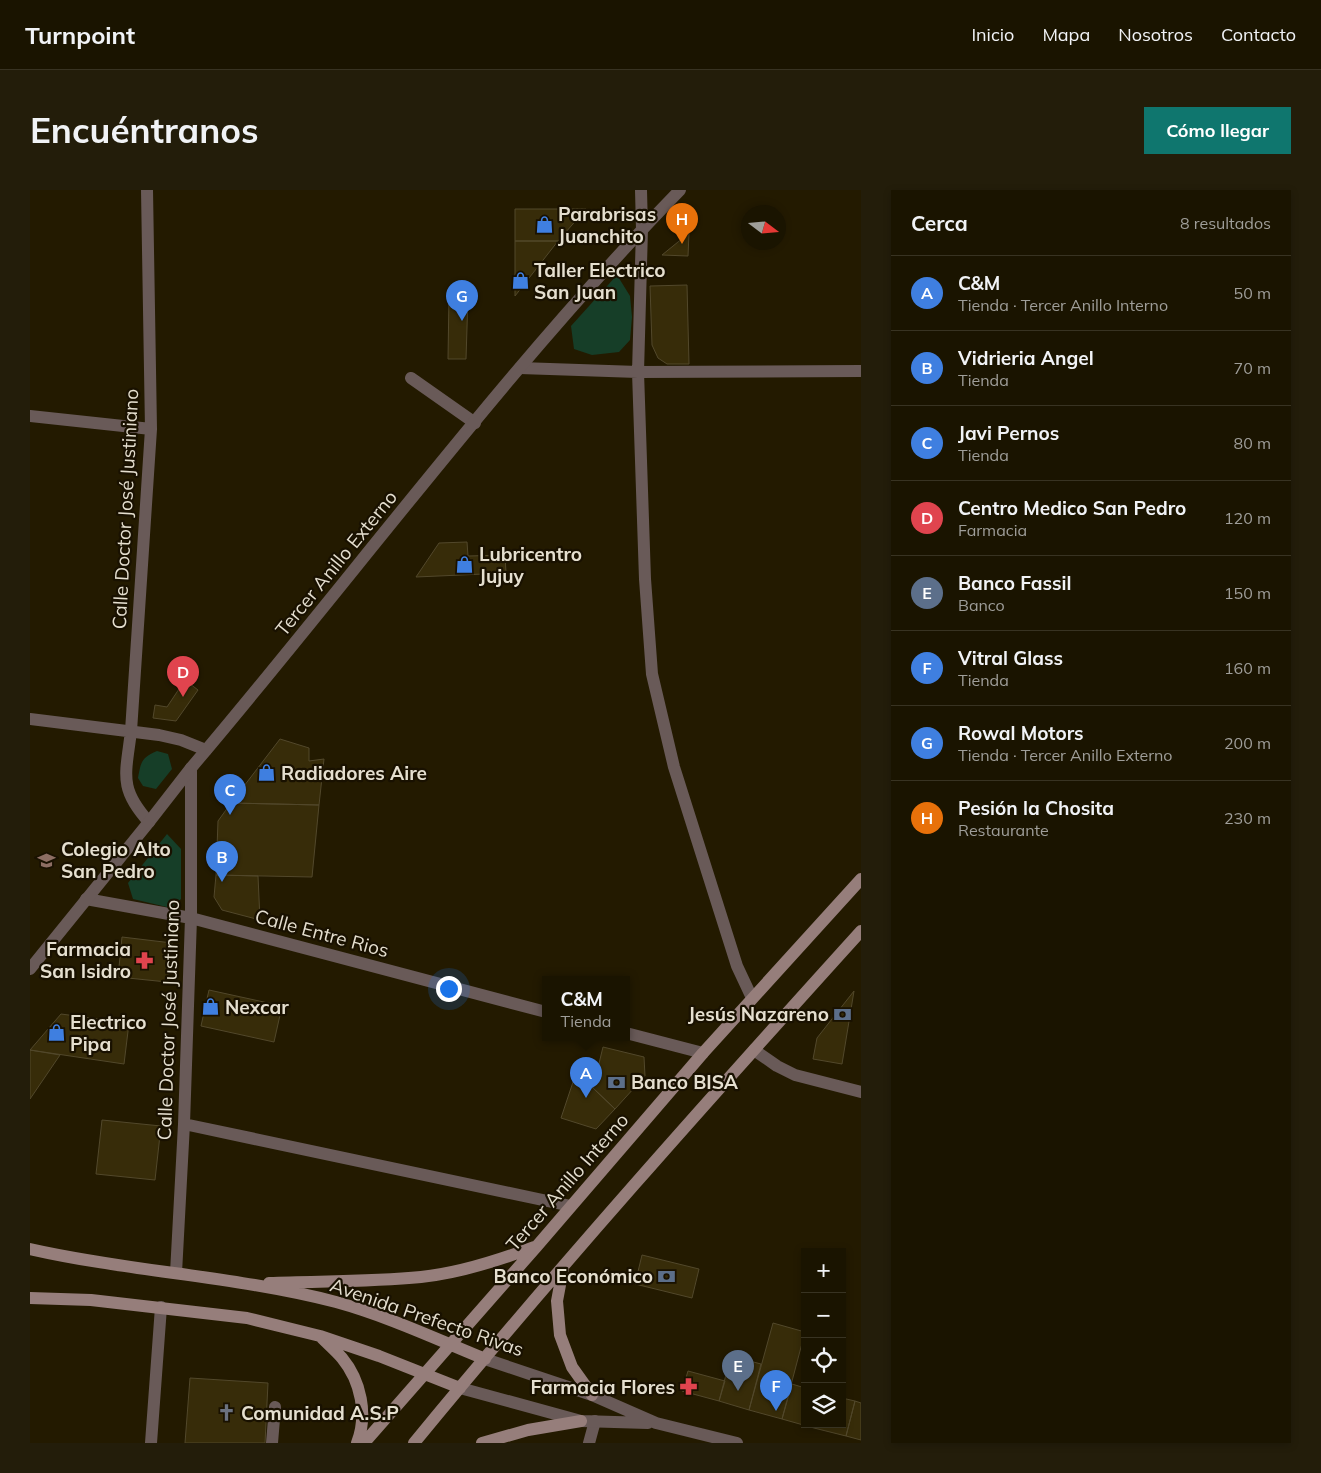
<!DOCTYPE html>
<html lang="es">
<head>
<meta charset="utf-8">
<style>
	body { margin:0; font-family:Mulish,sans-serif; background:#231d0a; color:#f1f3f6 }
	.controls { position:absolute; right:15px; bottom:15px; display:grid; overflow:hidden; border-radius:0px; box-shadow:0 2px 8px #0003 }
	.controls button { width:45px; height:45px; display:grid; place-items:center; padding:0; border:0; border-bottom:1px solid #383322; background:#1a1400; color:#f1f3f6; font:25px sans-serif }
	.compass { position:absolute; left:711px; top:15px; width:45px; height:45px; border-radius:50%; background:#1a1400; box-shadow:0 2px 8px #0003; rotate:106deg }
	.you { position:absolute; left:418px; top:798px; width:18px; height:18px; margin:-12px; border:4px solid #fff; border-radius:50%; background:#1a73e8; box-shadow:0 0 0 8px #1a73e833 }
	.badge { display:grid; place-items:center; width:32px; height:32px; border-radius:50%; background:#0f766e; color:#fff; font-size:16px; font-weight:700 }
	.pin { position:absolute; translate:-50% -41px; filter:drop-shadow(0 1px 2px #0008) }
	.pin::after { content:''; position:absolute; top:26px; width:18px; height:15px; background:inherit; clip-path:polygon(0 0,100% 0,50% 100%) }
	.popup { position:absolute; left:512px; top:786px; width:88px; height:65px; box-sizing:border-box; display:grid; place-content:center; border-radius:0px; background:#1a1400; filter:drop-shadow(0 1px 4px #0005); font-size:16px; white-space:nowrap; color:#9f9e99 }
	.popup b { font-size:19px; color:#f1f3f6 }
	.popup::after { content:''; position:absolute; left:50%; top:100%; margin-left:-10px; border:10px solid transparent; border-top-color:#1a1400 }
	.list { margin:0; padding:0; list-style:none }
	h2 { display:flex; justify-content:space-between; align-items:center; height:65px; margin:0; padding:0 20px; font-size:21px }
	h2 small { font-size:16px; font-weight:400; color:#9f9e99 }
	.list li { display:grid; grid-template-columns:32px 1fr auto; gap:15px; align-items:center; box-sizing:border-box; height:75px; padding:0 20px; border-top:1px solid #383322 }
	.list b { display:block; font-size:19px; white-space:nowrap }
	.list p { margin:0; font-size:16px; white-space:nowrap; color:#9f9e99 }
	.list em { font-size:16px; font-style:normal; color:#9f9e99 }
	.icon { flex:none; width:28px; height:28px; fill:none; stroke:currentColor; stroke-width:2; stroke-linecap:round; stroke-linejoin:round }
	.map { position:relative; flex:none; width:831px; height:1253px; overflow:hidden; border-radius:0px }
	header { display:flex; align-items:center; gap:30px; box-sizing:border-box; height:70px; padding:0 25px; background:#1a1400; border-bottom:1px solid #383322 }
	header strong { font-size:24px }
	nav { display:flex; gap:28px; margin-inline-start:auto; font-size:18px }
	.intro { display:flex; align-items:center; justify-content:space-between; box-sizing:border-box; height:120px; padding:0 30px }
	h1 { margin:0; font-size:35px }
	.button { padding:12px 22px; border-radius:0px; background:#0f766e; color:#fff; font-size:18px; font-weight:700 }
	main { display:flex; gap:30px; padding:0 30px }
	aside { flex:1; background:#1a1400; border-radius:0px; box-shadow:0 2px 8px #0003 }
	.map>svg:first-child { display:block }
	.green { fill:#163e28 }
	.building { fill:#372c09; stroke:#52482b }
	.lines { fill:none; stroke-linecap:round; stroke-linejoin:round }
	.service { stroke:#695a58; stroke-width:12 }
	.minor { stroke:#695a58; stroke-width:12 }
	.tertiary { stroke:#695a58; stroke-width:12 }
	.secondary { stroke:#967e7b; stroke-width:12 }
	.labels { text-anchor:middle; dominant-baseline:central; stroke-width:4.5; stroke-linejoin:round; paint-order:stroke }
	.poi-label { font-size:19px; font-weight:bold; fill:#e5dfcf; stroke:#191100; text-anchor:start }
	.street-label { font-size:19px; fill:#e5dfcf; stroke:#191100 }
</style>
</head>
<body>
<header>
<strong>Turnpoint</strong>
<nav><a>Inicio</a><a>Mapa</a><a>Nosotros</a><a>Contacto</a></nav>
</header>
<div class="intro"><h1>Encuéntranos</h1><a class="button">Cómo llegar</a></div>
<main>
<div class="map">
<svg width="831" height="1253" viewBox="0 0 831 1253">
	<rect width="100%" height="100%" fill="#231a00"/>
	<path class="green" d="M587,85l13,21 2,21 -2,23 -11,12 -27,3 -18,-6 -3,-23z
		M127,561l11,3 4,15 -16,20 -13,-3 -5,-8c3,-16 3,-20 19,-27z
		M137,644l14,15v50l-10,9 -38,-9 -5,-16z"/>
	<path class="building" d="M485,19h71l-28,32h-43z
		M659,43l-1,23 -26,-1z
		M485,51h43l-43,55z
		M657,95l2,79h-22l-9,-6 -6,-13 -2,-59z
		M419,106h19l-2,63h-18z
		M437,352l1,14 37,-1 1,18 -90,4 23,-34z
		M155,490l13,10 -22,31 -23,-3 2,-13 12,2z
		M250,549l29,9v13l15,-2 -5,46 -88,-2z
		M201,613l88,2 -7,72 -96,-2 2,-54z
		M186,685l42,1 2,44 -38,-10 -8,-13z
		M92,747l50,6 -5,39 -49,-5z
		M179,800l73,16 -8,36 -73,-16z
		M824,801l-12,73 -29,-5 4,-21z
		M31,824l68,9 -5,41 -94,-14z
		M573,857l41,10 1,19 -30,33 -22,-21z
		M0,860l30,5 -30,44z
		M543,892l20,6 22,21 -19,20 -35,-11z
		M72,930l59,6 -6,54 -59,-6z
		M612,1065l57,14 -7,29 -57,-14z
		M743,1133l32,9 -23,87 -33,-9z
		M701,1166l30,8 -12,46 -30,-9z
		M658,1181l37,10 -6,20 -37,-10z
		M160,1188l78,5 -3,60h-80z
		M762,1194l13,4v36h10l-1,4 -32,-9z
		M812,1208l13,3 -9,35 -32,-8 1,-4h27z
		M825,1211l6,2v37l-15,-4z"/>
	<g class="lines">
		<path class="service" d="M381,188l64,45
			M242,1253l3,-36"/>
		<path class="minor" d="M117,0l4,239 -20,302c-5,43 -13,57 18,91
			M611,0l1,39 -4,143 7,207 7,95 22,93 63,199 15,32
			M490,178l118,4 223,-1
			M0,226l121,13
			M0,529l129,16 22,5 25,10
			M56,709l105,19 355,94
			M596,843l77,20
			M724,860l23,16 18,9 66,17
			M154,934l387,82
			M146,1083l8,-149 7,-206v-150
			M121,1253l10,-136
			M559,1253l6,-22"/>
		<path class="tertiary" d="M0,779l119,-147 42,-54c163,-192 313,-397 489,-578
			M455,1169l107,36 64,28 81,20
			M430,1198l121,33 67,2"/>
		<path class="secondary" d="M0,1059c101,23 206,27 306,53 51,14 100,37 149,57
			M533,1079l-6,32 3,34 12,32 20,28
			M239,1093c50,-2 101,-1 152,-6 39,-4 76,-16 113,-30
			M0,1108l61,2 156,18 73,18 59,20 81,32
			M292,1148c7,7 14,13 20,20 19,23 26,57 15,85
			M334,1253l173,-197 166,-193 158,-174
			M384,1253c144,-175 295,-344 447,-512
			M452,1253l46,-13 53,-9"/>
	</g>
	<defs>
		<symbol id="shop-bare" viewBox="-9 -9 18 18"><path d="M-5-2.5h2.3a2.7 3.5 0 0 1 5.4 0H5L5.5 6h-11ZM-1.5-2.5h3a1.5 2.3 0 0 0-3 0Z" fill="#3f7fe0" stroke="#191100" stroke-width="2.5" paint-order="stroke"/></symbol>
		<symbol id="school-bare" viewBox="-9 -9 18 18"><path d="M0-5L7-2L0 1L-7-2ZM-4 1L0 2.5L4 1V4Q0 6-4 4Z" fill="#8d6e63" stroke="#191100" stroke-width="2.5" paint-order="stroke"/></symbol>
		<symbol id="pharmacy-bare" viewBox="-9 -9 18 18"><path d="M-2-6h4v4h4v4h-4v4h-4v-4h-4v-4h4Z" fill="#e0444e" stroke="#191100" stroke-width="2.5" paint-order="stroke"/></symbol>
		<symbol id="bank-bare" viewBox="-9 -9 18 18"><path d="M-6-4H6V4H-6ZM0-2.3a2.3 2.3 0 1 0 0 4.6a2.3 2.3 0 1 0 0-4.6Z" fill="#5c6f8a" stroke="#191100" stroke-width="2.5" paint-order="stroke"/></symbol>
		<symbol id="church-bare" viewBox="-9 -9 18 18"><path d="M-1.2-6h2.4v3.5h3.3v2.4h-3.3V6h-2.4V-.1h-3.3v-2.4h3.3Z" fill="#6b7280" stroke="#191100" stroke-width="2.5" paint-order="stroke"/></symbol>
	</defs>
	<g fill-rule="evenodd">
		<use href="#shop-bare" x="502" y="22" width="25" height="25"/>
		<use href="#shop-bare" x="478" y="78" width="25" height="25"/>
		<use href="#shop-bare" x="422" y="362" width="25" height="25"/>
		<use href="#shop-bare" x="224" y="570" width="25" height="25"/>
		<use href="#school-bare" x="4" y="658" width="25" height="25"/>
		<use href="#pharmacy-bare" x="102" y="758" width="25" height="25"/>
		<use href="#shop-bare" x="168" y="804" width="25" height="25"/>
		<use href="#bank-bare" x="800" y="812" width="25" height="25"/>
		<use href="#shop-bare" x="14" y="830" width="25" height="25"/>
		<use href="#bank-bare" x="574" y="880" width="25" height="25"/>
		<use href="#bank-bare" x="624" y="1074" width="25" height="25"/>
		<use href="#pharmacy-bare" x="646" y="1184" width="25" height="25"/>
		<use href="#church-bare" x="184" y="1210" width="25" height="25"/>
	</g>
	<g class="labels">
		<g class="poi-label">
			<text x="528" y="24">Parabrisas<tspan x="528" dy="22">Juanchito</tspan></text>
			<text x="504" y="80">Taller Electrico<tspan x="504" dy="22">San Juan</tspan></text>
			<text x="449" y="364">Lubricentro<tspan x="449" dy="22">Jujuy</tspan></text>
			<text x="251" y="583">Radiadores Aire</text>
			<text x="31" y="659">Colegio Alto<tspan x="31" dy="22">San Pedro</tspan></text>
			<text x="101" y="759" text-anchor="end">Farmacia<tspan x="101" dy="22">San Isidro</tspan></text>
			<text x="195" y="817">Nexcar</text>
			<text x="799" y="824" text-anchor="end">Jesús Nazareno</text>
			<text x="40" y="832">Electrico<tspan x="40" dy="22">Pipa</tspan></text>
			<text x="601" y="892">Banco BISA</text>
			<text x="623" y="1086" text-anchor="end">Banco Económico</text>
			<text x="645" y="1197" text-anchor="end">Farmacia Flores</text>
			<text x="211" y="1223">Comunidad A.S.P</text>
		</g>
		<g class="street-label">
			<text transform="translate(95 319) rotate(-87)">Calle Doctor José Justiniano</text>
			<text transform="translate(306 373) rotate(-51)">Tercer Anillo Externo</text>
			<text transform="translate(292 743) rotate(15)">Calle Entre Rios</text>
			<text transform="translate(138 830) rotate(-88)">Calle Doctor José Justiniano</text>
			<text transform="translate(537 992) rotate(-49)">Tercer Anillo Interno</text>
			<text transform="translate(397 1127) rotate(19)">Avenida Prefecto Rivas</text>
		</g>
	</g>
</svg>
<div class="controls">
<button>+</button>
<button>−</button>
<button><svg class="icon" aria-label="locate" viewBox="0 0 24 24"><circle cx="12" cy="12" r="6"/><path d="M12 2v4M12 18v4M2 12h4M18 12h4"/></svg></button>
<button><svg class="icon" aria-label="layers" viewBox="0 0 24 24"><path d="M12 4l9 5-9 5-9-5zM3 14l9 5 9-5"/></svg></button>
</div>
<svg class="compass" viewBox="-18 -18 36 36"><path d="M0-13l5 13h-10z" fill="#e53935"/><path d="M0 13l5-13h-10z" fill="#9f9e99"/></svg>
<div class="you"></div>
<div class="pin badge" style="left:556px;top:908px;background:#3f7fe0">A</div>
<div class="popup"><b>C&amp;M</b>Tienda</div>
<div class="pin badge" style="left:192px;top:692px;background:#3f7fe0">B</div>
<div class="pin badge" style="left:200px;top:625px;background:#3f7fe0">C</div>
<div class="pin badge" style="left:153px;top:507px;background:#e0444e">D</div>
<div class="pin badge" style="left:708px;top:1201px;background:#5c6f8a">E</div>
<div class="pin badge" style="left:746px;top:1221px;background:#3f7fe0">F</div>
<div class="pin badge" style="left:432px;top:131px;background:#3f7fe0">G</div>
<div class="pin badge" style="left:652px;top:54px;background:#e8710a">H</div>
</div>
<aside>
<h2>Cerca<small>8 resultados</small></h2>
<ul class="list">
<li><span class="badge" style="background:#3f7fe0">A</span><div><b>C&amp;M</b><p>Tienda · Tercer Anillo Interno</p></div><em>50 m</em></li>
<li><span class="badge" style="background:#3f7fe0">B</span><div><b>Vidrieria Angel</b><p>Tienda</p></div><em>70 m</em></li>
<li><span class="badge" style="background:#3f7fe0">C</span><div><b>Javi Pernos</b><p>Tienda</p></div><em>80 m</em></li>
<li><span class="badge" style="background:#e0444e">D</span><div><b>Centro Medico San Pedro</b><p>Farmacia</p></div><em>120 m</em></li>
<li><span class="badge" style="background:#5c6f8a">E</span><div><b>Banco Fassil</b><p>Banco</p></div><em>150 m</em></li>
<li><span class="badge" style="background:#3f7fe0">F</span><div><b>Vitral Glass</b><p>Tienda</p></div><em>160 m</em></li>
<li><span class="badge" style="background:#3f7fe0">G</span><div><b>Rowal Motors</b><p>Tienda · Tercer Anillo Externo</p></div><em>200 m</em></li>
<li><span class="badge" style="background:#e8710a">H</span><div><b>Pesión la Chosita</b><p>Restaurante</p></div><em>230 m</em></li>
</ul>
</aside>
</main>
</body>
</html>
